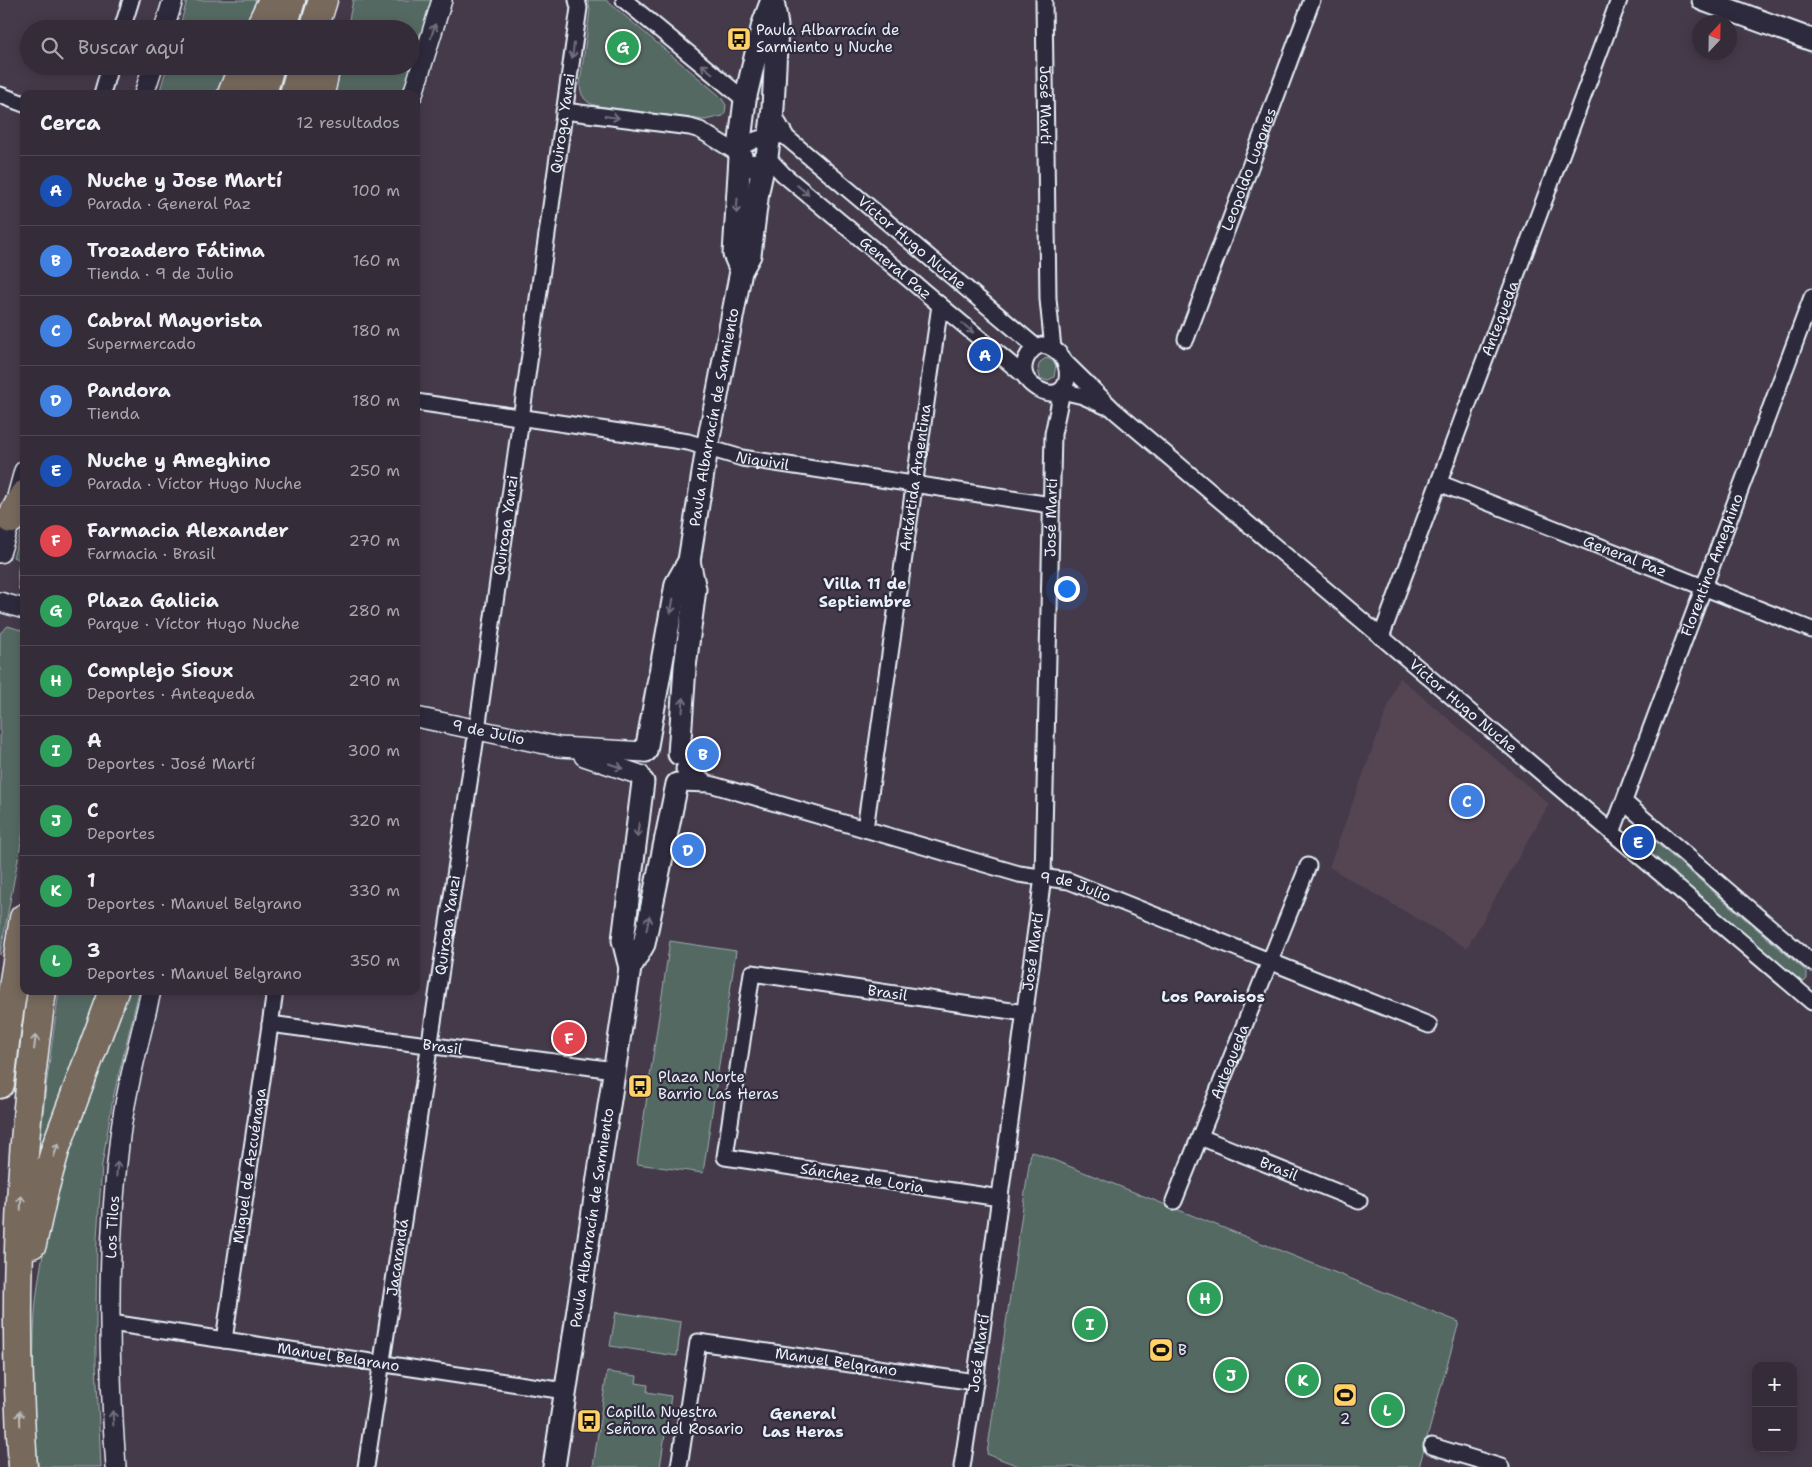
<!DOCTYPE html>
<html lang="es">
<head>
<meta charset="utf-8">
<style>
	body { margin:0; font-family:"Shantell Sans",sans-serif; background:#3f3843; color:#f1f3f6 }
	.controls { position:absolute; right:15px; bottom:15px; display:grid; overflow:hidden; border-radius:10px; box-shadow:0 2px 12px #0003 }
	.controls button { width:45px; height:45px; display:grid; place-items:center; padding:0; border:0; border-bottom:1px solid #4e4853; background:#342c38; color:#f1f3f6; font:25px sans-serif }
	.compass { position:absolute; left:1692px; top:15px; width:45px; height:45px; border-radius:50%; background:#342c38; box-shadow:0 2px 12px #0003; rotate:22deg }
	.you { position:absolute; left:1066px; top:588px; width:18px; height:18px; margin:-12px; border:4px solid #fff; border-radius:50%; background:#1a73e8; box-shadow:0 0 0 8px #1a73e833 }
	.badge { display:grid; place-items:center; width:32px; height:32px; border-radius:50%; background:#ffd166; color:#fff; font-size:16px; font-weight:700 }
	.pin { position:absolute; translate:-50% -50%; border:2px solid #fff; box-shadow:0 1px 5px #0006 }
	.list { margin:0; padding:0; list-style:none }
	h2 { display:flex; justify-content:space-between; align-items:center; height:65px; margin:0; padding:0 20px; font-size:21px }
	h2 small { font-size:16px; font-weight:400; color:#a9a7ae }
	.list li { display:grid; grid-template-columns:32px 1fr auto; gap:15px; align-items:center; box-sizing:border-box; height:70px; padding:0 20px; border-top:1px solid #4e4853 }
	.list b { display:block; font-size:19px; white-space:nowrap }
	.list p { margin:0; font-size:16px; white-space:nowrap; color:#a9a7ae }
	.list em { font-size:16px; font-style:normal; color:#a9a7ae }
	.icon { flex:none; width:28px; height:28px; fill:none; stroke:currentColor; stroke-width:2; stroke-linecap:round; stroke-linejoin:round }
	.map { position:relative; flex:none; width:1812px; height:1467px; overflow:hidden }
	.search { position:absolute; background:#342c38; box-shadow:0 2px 12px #0003; left:20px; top:20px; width:400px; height:55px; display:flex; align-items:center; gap:12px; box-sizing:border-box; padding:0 18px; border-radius:28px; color:#a9a7ae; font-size:19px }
	.panel { position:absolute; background:#342c38; box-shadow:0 2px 12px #0003; left:20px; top:90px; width:400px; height:905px; border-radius:10px }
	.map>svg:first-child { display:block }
	.built { fill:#544553 }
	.green { fill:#546964; stroke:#9eadae }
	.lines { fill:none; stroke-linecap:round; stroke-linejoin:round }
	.minor-casing { stroke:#e8f1f8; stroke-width:19 }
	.tertiary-casing { stroke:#e8f1f8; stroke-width:22 }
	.secondary-casing { stroke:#e8f1f8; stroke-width:25 }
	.motorway-casing { stroke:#e8f1f8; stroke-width:31 }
	.minor { stroke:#2f2a3d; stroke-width:15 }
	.tertiary { stroke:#2f2a3d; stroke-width:19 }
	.secondary { stroke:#2f2a3d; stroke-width:21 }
	.motorway { stroke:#77695c; stroke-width:28 }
	.oneway { stroke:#70707e }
	.oneway2 { stroke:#bbbbba }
	.labels { text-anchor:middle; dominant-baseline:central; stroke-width:4.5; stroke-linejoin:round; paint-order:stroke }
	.poi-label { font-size:15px; fill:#e8f1f8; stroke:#2f2a3d; text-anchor:start }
	.street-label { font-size:15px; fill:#e8f1f8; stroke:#2f2a3d }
	.neighbourhood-label { font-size:16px; font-weight:bold; fill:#e8f1f8; stroke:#2f2a3d }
</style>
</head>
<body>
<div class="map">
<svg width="1812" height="1467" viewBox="0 0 1812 1467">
	<rect width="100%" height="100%" fill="#453a4a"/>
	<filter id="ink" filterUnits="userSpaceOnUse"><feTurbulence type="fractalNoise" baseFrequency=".02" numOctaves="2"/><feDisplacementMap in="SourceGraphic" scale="10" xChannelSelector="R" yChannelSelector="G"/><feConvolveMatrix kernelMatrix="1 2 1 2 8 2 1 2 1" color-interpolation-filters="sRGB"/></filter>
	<g filter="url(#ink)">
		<path class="built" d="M1399,677l150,127 -82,144 -138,-81z"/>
		<path class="green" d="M187,0h71l-12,29h-67z
			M353,0h79l-21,66v-37h-64z
			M588,0h18l114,96 6,9 -1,8 -2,3 -18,4 -108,-14c-12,-3 -17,-11 -17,-23l10,-73z
			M167,66h64l-11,28h-61z
			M339,66h72l-8,28h-70z
			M1046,358l6,2 4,5 -2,12 -7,4 -7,-3 -2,-10 2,-6z
			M24,522v70l-5,-2c-2,-11 -2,-20 1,-30l-7,-3z
			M8,626l16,5v196l-24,128v-322z
			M1642,833l5,2 160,137v7l-3,3 -7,-1 -160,-139v-6z
			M670,941l66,10 -33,222 -66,-9z
			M59,991h49l-71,177 9,-81z
			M125,991h14l-26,107 -11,67 -5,73 -1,71v54l5,104h-63c-4,-51 -6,-102 -3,-154 3,-43 14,-86 22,-128z
			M1031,1151l428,171 -40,145h-398l-34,-13z
			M616,1312l65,10 -4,34 -67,-10z
			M607,1372l30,4 -1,7 12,2 -1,7 24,4 -11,71h-67z"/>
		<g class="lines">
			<defs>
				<g id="minor">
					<path d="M624,0l121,100"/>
					<path id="s1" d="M1044,0l4,299 5,50"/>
					<path d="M122,29l9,-29"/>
					<path d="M102,94l8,-28"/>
					<path d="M0,95l24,9"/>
					<path id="s2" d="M774,110l3,11 10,17 249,209"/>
					<path d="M564,111l126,16 10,3 39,24"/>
					<path d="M739,149c11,-8 26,-14 40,-13"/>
					<path id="s3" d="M767,157l16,17 242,202"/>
					<path id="s4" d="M1186,339l126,-339"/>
					<path d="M1042,345c36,5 33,64 -4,44 -7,-4 -13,-9 -14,-18 -1,-11 7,-24 18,-26z"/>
					<path id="s5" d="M1066,363l49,48 697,591"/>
					<path d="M1062,391l21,5 22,10"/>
					<path id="s6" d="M416,402l272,40 54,16 309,47"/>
					<path id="s7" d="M1439,483l373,147"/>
					<path id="s8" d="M1381,637l238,-637"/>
					<path d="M684,769l20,12"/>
					<path id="s9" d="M678,783l32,1 309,90 50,7 360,144"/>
					<path d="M1624,802l188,161"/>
					<path id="s10" d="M865,829l75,-524"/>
					<path id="s11" d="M1612,833l200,-536"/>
					<path id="s12" d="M270,1024l344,46"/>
					<path id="s13" d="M1200,1137l159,64"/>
					<path id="s14" d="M1000,1198l-275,-41 27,-184 273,40"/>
					<path id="s15" d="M1174,1201l134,-335"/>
					<path id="s16" d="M111,1323l454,68"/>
					<path id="s17" d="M224,1340l51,-349"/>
					<path d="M1432,1446l69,21"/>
					<path id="s18" d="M366,1467l111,-737 102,-722 -2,-8"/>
					<path id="s19" d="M679,1467l19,-125 277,40"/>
					<path id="s20" d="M962,1467l13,-85 68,-505 10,-443 9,-43"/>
				</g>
				<g id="tertiary">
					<path d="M164,29l9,-29"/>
					<path d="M144,94l9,-28"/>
					<path d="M413,94l29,-94"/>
					<path d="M0,553l11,-34 13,-48"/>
					<path d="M0,602l24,7"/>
					<path id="s21" d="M416,717l143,30 86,5"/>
					<path d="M584,756l56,19"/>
					<path id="s22" d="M116,1467c-8,-106 -9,-225 4,-331 6,-48 20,-97 31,-145"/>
				</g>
				<g id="secondary">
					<path d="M772,0l-9,24 -18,76 -6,49 3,11 4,4 6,2 9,-2 6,-7 6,-49 4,-82 -4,-26"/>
					<path d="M1703,0l109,40"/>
					<path d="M740,157l-6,97 7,17"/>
					<path id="s23" d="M646,751l30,-167 13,-23 18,-113 34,-177 9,-16 8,-64 7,-32"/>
					<path d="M679,754l6,-87 10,-78 -6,-28"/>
					<path d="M630,968l-7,-28 20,-158"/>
					<path id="s24" d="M554,1467l76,-499 14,-24 33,-160"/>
				</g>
				<path id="motorway" d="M259,29l14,-29
					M282,29l9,-29
					M314,29l9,-29
					M232,94l11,-28
					M262,94l8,-28
					M294,94l8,-28
					M320,94l6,-28
					M11,519l13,-24
					M0,1084l7,-59 17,-107
					M32,1244l12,-54 12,-43 58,-156
					M23,1467c-11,-159 -4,-318 19,-476"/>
			</defs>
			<use href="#minor" class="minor-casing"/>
			<use href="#tertiary" class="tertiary-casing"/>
			<use href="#secondary" class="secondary-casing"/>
			<use href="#motorway" class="motorway-casing"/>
			<use href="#minor" class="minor"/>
			<use href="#tertiary" class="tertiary"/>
			<use href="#secondary" class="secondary"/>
			<use href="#motorway" class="motorway"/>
		</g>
		<defs><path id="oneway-shaft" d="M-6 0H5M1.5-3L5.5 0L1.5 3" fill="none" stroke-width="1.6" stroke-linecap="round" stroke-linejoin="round" transform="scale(1.25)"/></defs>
		<g class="oneway">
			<use href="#oneway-shaft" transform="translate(433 31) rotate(-73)"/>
			<use href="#oneway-shaft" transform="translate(573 51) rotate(98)"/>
			<use href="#oneway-shaft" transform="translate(707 69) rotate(-140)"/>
			<use href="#oneway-shaft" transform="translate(612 117) rotate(8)"/>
			<use href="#oneway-shaft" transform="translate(803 190) rotate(40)"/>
			<use href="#oneway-shaft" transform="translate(737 206) rotate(94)"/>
			<use href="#oneway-shaft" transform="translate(968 328) rotate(40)"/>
			<use href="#oneway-shaft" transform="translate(672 606) rotate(100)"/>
			<use href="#oneway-shaft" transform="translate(683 705) rotate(-86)"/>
			<use href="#oneway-shaft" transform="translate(616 766) rotate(19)"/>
			<use href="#oneway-shaft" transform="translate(638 830) rotate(97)"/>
			<use href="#oneway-shaft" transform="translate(648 923) rotate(-78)"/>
			<use href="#oneway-shaft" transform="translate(117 1169) rotate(-85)"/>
			<use href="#oneway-shaft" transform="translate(113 1418) rotate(-93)"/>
		</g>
		<g class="oneway2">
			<use href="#oneway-shaft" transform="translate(35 1042) rotate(-83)"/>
			<use href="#oneway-shaft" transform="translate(56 1150) rotate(-72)"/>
			<use href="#oneway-shaft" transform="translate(21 1203) rotate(-87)"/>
			<use href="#oneway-shaft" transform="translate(20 1418) rotate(-92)"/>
		</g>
	</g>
	<defs>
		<symbol id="bus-square" viewBox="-11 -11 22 22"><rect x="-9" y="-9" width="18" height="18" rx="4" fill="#ffd166" stroke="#2f2a3d"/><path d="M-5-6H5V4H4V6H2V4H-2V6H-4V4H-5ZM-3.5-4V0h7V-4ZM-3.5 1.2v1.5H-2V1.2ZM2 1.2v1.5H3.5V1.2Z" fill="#111"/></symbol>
		<symbol id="stadium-square" viewBox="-11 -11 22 22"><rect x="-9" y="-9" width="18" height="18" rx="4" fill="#ffd166" stroke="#2f2a3d"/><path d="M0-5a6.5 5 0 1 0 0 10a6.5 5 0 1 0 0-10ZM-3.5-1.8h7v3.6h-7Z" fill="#111"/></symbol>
	</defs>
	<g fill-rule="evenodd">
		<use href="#bus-square" x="725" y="25" width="28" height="28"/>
		<use href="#bus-square" x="626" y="1072" width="28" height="28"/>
		<use href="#stadium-square" x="1147" y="1336" width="28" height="28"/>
		<use href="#stadium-square" x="1331" y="1381" width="28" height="28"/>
		<use href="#bus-square" x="575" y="1407" width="28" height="28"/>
	</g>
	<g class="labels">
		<g class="poi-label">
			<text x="756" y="30">Paula Albarracín de<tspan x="756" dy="17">Sarmiento y Nuche</tspan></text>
			<text x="658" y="1077">Plaza Norte<tspan x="658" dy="17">Barrio Las Heras</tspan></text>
			<text x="1178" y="1350">B</text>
			<text x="606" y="1412">Capilla Nuestra<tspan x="606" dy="17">Señora del Rosario</tspan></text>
			<text x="1345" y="1419" text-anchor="middle">2</text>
		</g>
		<g class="street-label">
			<text stroke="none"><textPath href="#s1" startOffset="105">José Martí</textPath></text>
			<text stroke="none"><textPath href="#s18" startOffset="1358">Quiroga Yanzi</textPath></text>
			<text stroke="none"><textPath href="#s4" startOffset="181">Leopoldo Lugones</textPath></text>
			<text stroke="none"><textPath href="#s2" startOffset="194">Víctor Hugo Nuche</textPath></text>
			<text stroke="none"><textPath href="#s3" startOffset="170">General Paz</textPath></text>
			<text stroke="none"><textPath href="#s8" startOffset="340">Antequeda</textPath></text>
			<text stroke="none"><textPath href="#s23" startOffset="342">Paula Albarracín de Sarmiento</textPath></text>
			<text stroke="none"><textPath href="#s6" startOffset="352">Niquivil</textPath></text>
			<text stroke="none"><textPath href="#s10" startOffset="355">Antártida Argentina</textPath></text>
			<text stroke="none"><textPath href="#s20" startOffset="955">José Martí</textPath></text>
			<text stroke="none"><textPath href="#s18" startOffset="952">Quiroga Yanzi</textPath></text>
			<text stroke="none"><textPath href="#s7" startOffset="200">General Paz</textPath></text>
			<text stroke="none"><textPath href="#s11" startOffset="286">Florentino Ameghino</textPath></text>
			<text stroke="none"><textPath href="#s5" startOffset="525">Víctor Hugo Nuche</textPath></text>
			<text stroke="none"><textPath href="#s21" startOffset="74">9 de Julio</textPath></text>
			<text stroke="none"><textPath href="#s9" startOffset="412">9 de Julio</textPath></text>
			<text stroke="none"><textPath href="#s18" startOffset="548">Quiroga Yanzi</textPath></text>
			<text stroke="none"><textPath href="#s20" startOffset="520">José Martí</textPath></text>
			<text stroke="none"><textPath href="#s14" startOffset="601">Brasil</textPath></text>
			<text stroke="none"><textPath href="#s12" startOffset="174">Brasil</textPath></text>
			<text stroke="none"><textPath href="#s15" startOffset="150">Antequeda</textPath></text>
			<text stroke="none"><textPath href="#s17" startOffset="176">Miguel de Azcuénaga</textPath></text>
			<text stroke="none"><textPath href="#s13" startOffset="85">Brasil</textPath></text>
			<text transform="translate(862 1178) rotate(9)">Sánchez de Loria</text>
			<text stroke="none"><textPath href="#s24" startOffset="252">Paula Albarracín de Sarmiento</textPath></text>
			<text stroke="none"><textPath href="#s22" startOffset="240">Los Tilos</textPath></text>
			<text stroke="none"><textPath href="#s18" startOffset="212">Jacarandá</textPath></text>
			<text stroke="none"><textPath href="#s20" startOffset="115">José Martí</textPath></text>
			<text stroke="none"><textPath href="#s16" startOffset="230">Manuel Belgrano</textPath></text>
			<text stroke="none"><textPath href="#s19" startOffset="266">Manuel Belgrano</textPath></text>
		</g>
		<g class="neighbourhood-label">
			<text x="865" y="583">Villa 11 de<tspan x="865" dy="18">Septiembre</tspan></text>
			<text x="1213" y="996">Los Paraisos</text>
			<text x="803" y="1413">General<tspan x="803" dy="18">Las Heras</tspan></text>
		</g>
	</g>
</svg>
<div class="controls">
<button>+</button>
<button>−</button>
</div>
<svg class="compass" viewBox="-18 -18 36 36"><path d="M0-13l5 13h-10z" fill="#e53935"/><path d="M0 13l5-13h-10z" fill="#a9a7ae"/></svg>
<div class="you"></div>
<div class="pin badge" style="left:985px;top:355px;background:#1a4fb4">A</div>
<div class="pin badge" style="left:703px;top:754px;background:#3f7fe0">B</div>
<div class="pin badge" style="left:1467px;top:801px;background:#3f7fe0">C</div>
<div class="pin badge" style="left:688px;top:850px;background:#3f7fe0">D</div>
<div class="pin badge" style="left:1638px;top:842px;background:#1a4fb4">E</div>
<div class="pin badge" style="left:569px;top:1038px;background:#e0444e">F</div>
<div class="pin badge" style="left:623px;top:47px;background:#2e9e5b">G</div>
<div class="pin badge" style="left:1205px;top:1298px;background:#2e9e5b">H</div>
<div class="pin badge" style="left:1090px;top:1324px;background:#2e9e5b">I</div>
<div class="pin badge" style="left:1231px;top:1375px;background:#2e9e5b">J</div>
<div class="pin badge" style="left:1303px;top:1380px;background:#2e9e5b">K</div>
<div class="pin badge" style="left:1387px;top:1410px;background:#2e9e5b">L</div>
<div class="search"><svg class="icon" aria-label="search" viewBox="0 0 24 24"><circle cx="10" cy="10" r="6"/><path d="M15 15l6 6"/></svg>Buscar aquí</div>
<section class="panel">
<h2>Cerca<small>12 resultados</small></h2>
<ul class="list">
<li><span class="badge" style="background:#1a4fb4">A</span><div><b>Nuche y Jose Martí</b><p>Parada · General Paz</p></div><em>100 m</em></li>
<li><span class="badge" style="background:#3f7fe0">B</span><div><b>Trozadero Fátima</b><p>Tienda · 9 de Julio</p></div><em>160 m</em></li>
<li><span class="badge" style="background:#3f7fe0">C</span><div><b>Cabral Mayorista</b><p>Supermercado</p></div><em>180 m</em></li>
<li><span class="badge" style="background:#3f7fe0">D</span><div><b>Pandora</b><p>Tienda</p></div><em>180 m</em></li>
<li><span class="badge" style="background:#1a4fb4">E</span><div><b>Nuche y Ameghino</b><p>Parada · Víctor Hugo Nuche</p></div><em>250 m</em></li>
<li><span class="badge" style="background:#e0444e">F</span><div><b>Farmacia Alexander</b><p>Farmacia · Brasil</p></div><em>270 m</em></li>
<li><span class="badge" style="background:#2e9e5b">G</span><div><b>Plaza Galicia</b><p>Parque · Víctor Hugo Nuche</p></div><em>280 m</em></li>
<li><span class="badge" style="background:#2e9e5b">H</span><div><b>Complejo Sioux</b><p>Deportes · Antequeda</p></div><em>290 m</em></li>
<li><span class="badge" style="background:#2e9e5b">I</span><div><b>A</b><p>Deportes · José Martí</p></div><em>300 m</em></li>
<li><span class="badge" style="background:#2e9e5b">J</span><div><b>C</b><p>Deportes</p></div><em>320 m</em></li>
<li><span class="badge" style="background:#2e9e5b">K</span><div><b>1</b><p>Deportes · Manuel Belgrano</p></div><em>330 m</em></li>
<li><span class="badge" style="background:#2e9e5b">L</span><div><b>3</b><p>Deportes · Manuel Belgrano</p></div><em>350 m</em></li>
</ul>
</section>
</div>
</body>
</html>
